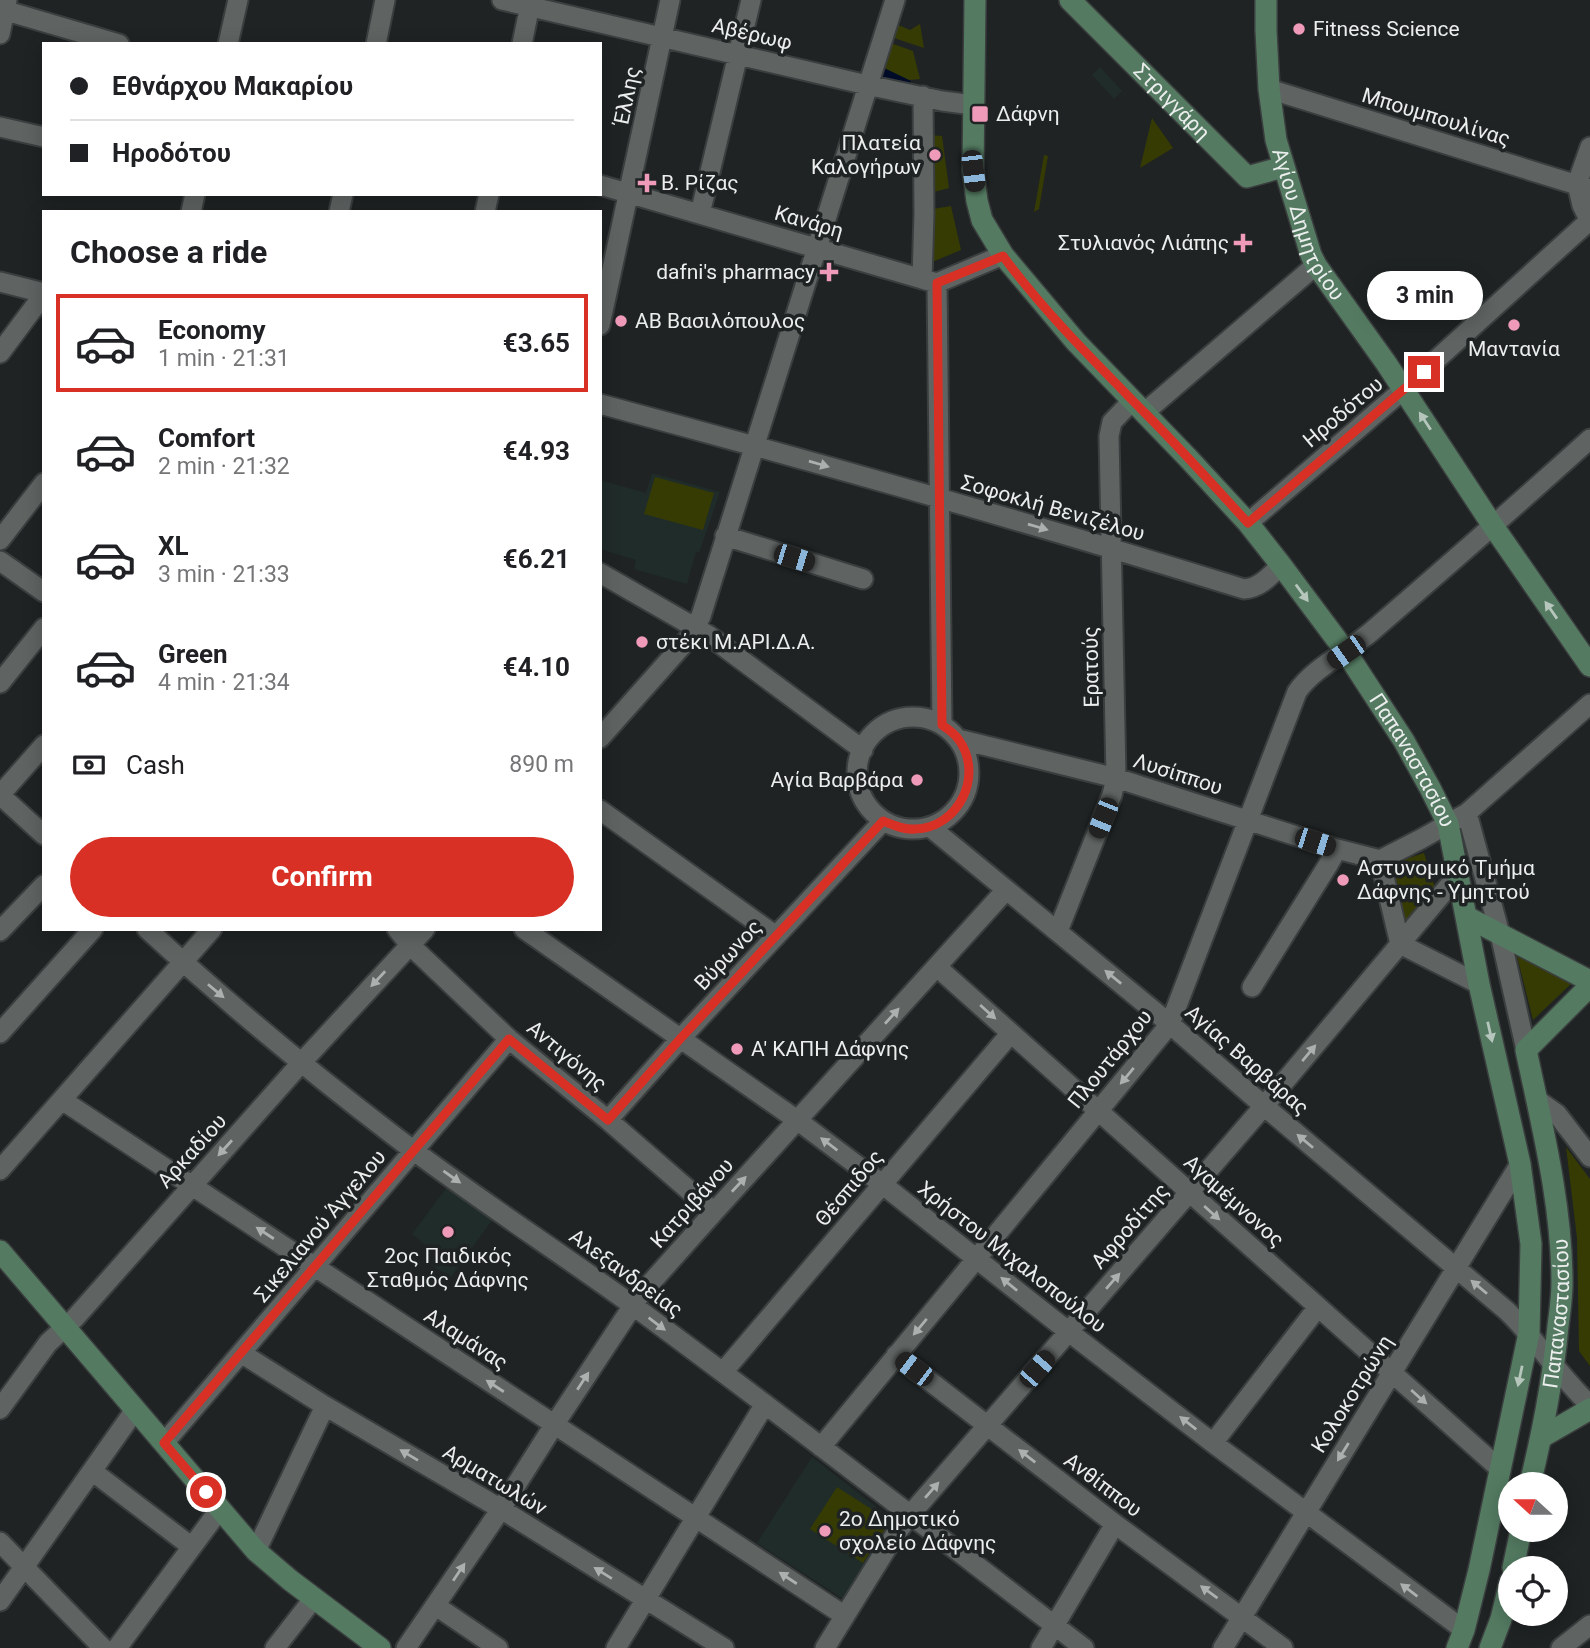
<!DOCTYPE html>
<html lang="en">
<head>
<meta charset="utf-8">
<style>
  :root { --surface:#fff; --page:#f2f2f2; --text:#202124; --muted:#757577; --line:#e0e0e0; --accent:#d93025 }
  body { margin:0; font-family:Roboto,sans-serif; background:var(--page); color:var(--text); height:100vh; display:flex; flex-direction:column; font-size:26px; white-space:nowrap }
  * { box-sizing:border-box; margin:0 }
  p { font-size:23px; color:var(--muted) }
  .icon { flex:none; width:38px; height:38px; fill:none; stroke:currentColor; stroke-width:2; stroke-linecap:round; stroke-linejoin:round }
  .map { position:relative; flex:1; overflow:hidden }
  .side { position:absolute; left:42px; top:210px; width:560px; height:721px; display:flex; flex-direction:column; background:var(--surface); border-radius:0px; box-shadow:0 4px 18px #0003 }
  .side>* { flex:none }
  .banner { position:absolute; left:42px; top:42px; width:560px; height:154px; border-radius:0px; box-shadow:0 4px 18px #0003; display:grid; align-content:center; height:154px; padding:0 28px; background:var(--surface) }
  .needle { width:46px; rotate:291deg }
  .controls { position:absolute; left:1498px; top:1472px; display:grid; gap:14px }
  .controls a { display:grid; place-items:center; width:70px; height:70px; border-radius:50%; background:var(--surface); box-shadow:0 4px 18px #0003; font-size:35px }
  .end { position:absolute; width:32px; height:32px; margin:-16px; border:9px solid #d93025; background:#fff; box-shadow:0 0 0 4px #fff }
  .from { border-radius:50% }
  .bubble { position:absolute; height:49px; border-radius:24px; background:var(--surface); box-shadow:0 4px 18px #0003; font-size:23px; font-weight:700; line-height:49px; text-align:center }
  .car { position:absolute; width:21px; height:42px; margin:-21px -10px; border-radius:9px; box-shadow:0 0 5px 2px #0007; background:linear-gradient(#222 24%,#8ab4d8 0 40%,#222 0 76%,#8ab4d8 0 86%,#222 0) }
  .banner b { display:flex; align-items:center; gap:24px; height:66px; font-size:26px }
  .banner b+b { border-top:2px solid var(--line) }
  .banner i { width:18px; height:18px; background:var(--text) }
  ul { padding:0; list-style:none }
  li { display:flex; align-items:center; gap:21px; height:98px; margin:0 14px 10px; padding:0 14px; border:4px solid transparent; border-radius:0px }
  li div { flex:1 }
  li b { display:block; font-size:26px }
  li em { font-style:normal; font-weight:700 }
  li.current { border-color:var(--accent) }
  li>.icon { width:63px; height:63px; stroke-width:1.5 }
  h2 { padding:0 28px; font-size:32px; line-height:84px }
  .pay { display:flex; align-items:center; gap:18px; height:77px; padding:0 28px; font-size:26px }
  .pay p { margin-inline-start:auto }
  .cta { display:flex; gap:14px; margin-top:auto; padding:14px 28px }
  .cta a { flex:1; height:80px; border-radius:42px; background:var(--accent); color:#fff; font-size:28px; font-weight:700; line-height:80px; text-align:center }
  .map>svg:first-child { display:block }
  .built { fill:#202c2a }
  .green { fill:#363b04 }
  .water { fill:#000b27 }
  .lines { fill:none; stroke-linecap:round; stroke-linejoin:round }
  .street-casing { stroke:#3b3e3e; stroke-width:23 }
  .secondary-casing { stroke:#3b3e3e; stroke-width:24 }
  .street { stroke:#5f6463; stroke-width:19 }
  .secondary { stroke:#547b62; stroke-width:21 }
  .oneway { fill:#b6c6bc }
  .oneway2 { fill:#acb0af }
  .route { stroke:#d93025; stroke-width:9 }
  .poi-dot { fill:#ef9ab8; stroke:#1f2323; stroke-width:2.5 }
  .labels { text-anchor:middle; stroke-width:7; stroke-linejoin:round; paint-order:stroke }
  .poi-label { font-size:21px; fill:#ebeeed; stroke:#1f2323; text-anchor:start }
  .street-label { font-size:21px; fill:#ebeeed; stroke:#1f2323 }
</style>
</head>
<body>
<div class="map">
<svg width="1590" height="1648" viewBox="0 0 1590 1648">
  <rect width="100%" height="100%" fill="#1f2323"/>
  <path class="built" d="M 1100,67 L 1122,91 L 1114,99 L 1092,75 Z
    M 652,473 L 720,492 L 699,553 L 696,552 L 687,584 L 634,569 L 636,560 L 600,549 L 600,480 L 646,493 Z
    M 447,1187 L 473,1206 L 473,1207 L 477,1210 L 478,1207 L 493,1219 L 451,1277 L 429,1264 L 435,1253 L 412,1234 Z
    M 812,1457 L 893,1520 L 843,1599 L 757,1543 Z"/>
  <path class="green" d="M 889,21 L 910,30 L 920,24 L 924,48 L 885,35 Z
    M 885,41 L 913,51 L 920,79 L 909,80 L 886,69 Z
    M 1152,118 L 1173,148 L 1140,168 Z
    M 929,135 L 942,136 L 949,188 L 930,193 Z
    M 1044,155 L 1048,156 L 1039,209 L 1034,212 Z
    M 951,206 L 961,250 L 925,265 L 926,210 Z
    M 655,477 L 714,493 L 703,530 L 644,514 Z
    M 1424,853 L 1435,888 L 1400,928 L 1385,866 Z
    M 1517,956 L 1573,982 L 1533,1020 Z
    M 1566,1147 L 1590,1179 L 1590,1366 L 1579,1351 L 1577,1238 Z
    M 837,1487 L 890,1521 L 863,1563 L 810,1529 Z"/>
  <path class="water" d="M 877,68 L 886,69 L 911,81 L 908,87 L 872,81 Z"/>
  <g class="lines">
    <defs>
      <path id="street" d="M 502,0 L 867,85 L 942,101 L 973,105
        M 0,9 L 119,44
        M 0,34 L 7,0
        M 228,44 L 238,0
        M 376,44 L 385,0
        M 522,44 L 531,0
        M 1269,89 L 1590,189
        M 0,127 L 44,137
        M 1577,184 L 1590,147
        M 1577,184 L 1582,205 L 1590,222
        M 600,185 L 922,279 L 937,283 L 1003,255
        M 191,212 L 195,194
        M 339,212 L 343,194
        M 485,212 L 489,194
        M 700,214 L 751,0
        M 922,279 L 924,214 L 923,96
        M 0,282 L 44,293
        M 937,283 L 942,725
        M 600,325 L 670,0
        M 0,353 L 44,294
        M 600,404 C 816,462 1031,523 1244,589 C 1260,588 1270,576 1281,565
        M 1145,412 L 1316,265
        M 1248,523 L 1404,389 L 1589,221
        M 725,536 L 863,579
        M 0,540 L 44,483
        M 0,561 L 44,592
        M 600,573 L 708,635 L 863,750
        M 0,683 L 44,628
        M857 773a56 56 0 1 1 112 0a56 56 0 1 1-112 0Z
        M 600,738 L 688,639 L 701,616 L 895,0
        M 958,739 L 1116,778 L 1337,849 L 1380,860
        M 0,795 L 44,745
        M 0,795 L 44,835
        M 600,810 L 776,936
        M 1467,813 L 1500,934 L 1526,1050
        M 930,827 L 1170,1024 L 1264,1106 L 1507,1311 C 1537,1340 1559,1376 1590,1405
        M 1380,860 L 1421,839 L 1467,813 L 1590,704
        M 1380,860 L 1400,944
        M 147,929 C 225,1001 308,1070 393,1135 C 471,1195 555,1249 635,1307 C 786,1418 935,1534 1084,1648
        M 397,929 L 410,945 L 509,1039 L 608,1120 L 714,1212
        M 524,929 L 797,1120 L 882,1184 L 1069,1332 L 1213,1443 L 1464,1630
        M 0,931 L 44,885
        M 1058,931 L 1112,795 L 1116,778 L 1109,436 L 1112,422 L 1132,401
        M 1400,944 L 1479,984
        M 937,967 L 1500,1469
        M 1252,987 L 1328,865 L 1337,849
        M 0,1033 L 93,929
        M 1536,1099 L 1557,1114 L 1590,1157
        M 62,1100 L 845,1616
        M 608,1120 L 681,1038 L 883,821
        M 0,1170 L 212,929
        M 241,1353 L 325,1406 L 501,1509 L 724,1648
        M 896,1355 L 1115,1524 L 1283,1648
        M 723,1372 L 1011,1033
        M 0,1409 L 48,1343 L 75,1318 L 302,1062 L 425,929
        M 164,1443 L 509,1039
        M 1213,1443 L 1318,1307
        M 821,1447 L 1170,1024 L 1297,692 C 1313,668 1349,651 1372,631 C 1445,568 1518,504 1590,439
        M 92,1471 L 192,1547
        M 0,1542 L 103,1648
        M 256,1551 L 325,1406
        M 0,1601 L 135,1410
        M 436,1606 L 498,1648
        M 117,1648 L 220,1509
        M 275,1648 L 314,1598
        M 406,1648 L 501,1509 L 554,1425 L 640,1295 L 714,1212 L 1006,890
        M 616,1648 L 765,1404
        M 825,1648 L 895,1535 L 910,1515 L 1264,1106 L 1458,875
        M 1041,1648 L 1115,1524
        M 1223,1648 L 1520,1164
        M 1561,1648 L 1590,1625"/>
      <g id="secondary">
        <path id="s1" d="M 975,0 L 973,171 L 977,201 L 982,220 L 1003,255 L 1076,342 L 1188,458 L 1248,523 L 1281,565 L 1346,652 L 1404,741 L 1430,788 L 1448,824 L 1479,984 L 1520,1164 L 1531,1244 L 1529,1333 L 1479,1570 L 1464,1630 L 1457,1648"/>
        <path id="s2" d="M 1070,0 L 1247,177 L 1283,167"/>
        <path id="s3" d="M 1266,0 L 1266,31 L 1269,89 L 1276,140 L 1311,255 L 1316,265 L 1386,363 L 1493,526 L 1590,666"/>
        <path d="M 1467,917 L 1590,981"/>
        <path d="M 0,1251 L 256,1551 L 290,1580 L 380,1648"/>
        <path d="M 1542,1437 L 1590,1409"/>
        <path id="s4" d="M 1530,1484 C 1543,1431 1553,1380 1558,1326 C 1560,1311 1562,1297 1562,1283 C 1562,1204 1542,1126 1526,1050 L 1590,986"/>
        <path d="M 1513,1568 L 1521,1530"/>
        <path d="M 1490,1648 L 1501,1619 L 1510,1582"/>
      </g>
    </defs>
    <use href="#street" class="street-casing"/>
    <use href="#secondary" class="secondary-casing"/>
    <use href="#street" class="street"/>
    <use href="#secondary" class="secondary"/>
  </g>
  <defs><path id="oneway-solid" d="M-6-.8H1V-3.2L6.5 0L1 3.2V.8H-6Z" transform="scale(1.75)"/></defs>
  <g class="oneway">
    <use href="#oneway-solid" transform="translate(1425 421) rotate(-123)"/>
    <use href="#oneway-solid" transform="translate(1302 593) rotate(54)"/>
    <use href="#oneway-solid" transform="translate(1551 610) rotate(-125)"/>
    <use href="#oneway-solid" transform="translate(1490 1032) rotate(77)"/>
    <use href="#oneway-solid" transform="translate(1520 1376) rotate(102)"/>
  </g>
  <g class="oneway2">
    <use href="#oneway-solid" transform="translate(819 464) rotate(16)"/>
    <use href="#oneway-solid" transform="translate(1038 527) rotate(16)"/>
    <use href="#oneway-solid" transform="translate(1113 977) rotate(-141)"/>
    <use href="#oneway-solid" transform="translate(378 979) rotate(133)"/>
    <use href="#oneway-solid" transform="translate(216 991) rotate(40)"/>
    <use href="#oneway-solid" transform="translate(988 1012) rotate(42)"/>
    <use href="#oneway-solid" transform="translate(892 1016) rotate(-48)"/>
    <use href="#oneway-solid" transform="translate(1309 1053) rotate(-50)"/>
    <use href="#oneway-solid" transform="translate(1127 1076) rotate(130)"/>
    <use href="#oneway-solid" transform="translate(1305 1141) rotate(-140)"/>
    <use href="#oneway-solid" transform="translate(829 1144) rotate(-143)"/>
    <use href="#oneway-solid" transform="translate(225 1148) rotate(132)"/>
    <use href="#oneway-solid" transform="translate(452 1177) rotate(35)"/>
    <use href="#oneway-solid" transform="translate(739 1184) rotate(-47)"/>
    <use href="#oneway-solid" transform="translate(1212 1213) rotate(42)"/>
    <use href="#oneway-solid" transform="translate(265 1233) rotate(-147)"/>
    <use href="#oneway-solid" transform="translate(1113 1281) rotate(-49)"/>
    <use href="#oneway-solid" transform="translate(1009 1284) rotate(-141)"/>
    <use href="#oneway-solid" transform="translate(1479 1287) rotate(-140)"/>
    <use href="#oneway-solid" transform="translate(657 1324) rotate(37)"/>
    <use href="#oneway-solid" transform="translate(920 1327) rotate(130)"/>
    <use href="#oneway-solid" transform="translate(583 1381) rotate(-57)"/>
    <use href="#oneway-solid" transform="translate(495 1386) rotate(-147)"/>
    <use href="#oneway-solid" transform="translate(1419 1397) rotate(42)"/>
    <use href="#oneway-solid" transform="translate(1188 1423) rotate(-142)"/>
    <use href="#oneway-solid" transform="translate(1343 1452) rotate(122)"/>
    <use href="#oneway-solid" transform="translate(409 1455) rotate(-149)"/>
    <use href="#oneway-solid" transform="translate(1027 1456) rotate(-142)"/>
    <use href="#oneway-solid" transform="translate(932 1490) rotate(-49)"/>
    <use href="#oneway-solid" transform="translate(459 1572) rotate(-56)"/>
    <use href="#oneway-solid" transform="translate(603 1573) rotate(-148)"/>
    <use href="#oneway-solid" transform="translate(788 1578) rotate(-147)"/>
    <use href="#oneway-solid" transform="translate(1409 1590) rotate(-143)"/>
    <use href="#oneway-solid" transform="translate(1209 1592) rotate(-144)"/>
  </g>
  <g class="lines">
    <path class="route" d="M 206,1492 L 164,1443 L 509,1039 L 608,1120 L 681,1038 L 883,821 C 893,825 904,830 915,829 C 959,828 984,775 959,740 C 955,734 948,729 942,725 L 937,283 L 1003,256 C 1045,313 1096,363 1146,414 C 1181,449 1214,486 1248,523 L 1424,372"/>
  </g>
  <g class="poi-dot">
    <circle cx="1299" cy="29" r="7"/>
    <rect x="971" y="105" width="18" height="18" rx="3.5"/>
    <circle cx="935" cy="155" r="7"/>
    <path d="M643.5 172.5h7v7h7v7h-7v7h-7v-7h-7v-7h7z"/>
    <path d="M1239.5 232.5h7v7h7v7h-7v7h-7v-7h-7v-7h7z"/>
    <path d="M825.5 261.5h7v7h7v7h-7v7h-7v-7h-7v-7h7z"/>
    <circle cx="621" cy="321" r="7"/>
    <circle cx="1514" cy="325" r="7"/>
    <circle cx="642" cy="642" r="7"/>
    <circle cx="917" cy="780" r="7"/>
    <circle cx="1343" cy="880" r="7"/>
    <circle cx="737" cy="1049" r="7"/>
    <circle cx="448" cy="1232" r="7"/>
    <circle cx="825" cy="1531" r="7"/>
  </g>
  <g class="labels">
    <g class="poi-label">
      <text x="1313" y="36">Fitness Science</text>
      <text x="996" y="121">Δάφνη</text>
      <text x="921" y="150" text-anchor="end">Πλατεία<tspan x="921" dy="24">Καλογήρων</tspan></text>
      <text x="661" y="190">Β. Ρίζας</text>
      <text x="1229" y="250" text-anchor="end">Στυλιανός Λιάπης</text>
      <text x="815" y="279" text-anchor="end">dafni's pharmacy</text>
      <text x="635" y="328">ΑΒ Βασιλόπουλος</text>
      <text x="1514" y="356" text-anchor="middle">Μαντανία</text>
      <text x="656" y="649">στέκι Μ.ΑΡΙ.Δ.Α.</text>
      <text x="903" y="787" text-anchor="end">Αγία Βαρβάρα</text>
      <text x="1357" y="875">Αστυνομικό Τμήμα<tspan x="1357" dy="24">Δάφνης - Υμηττού</tspan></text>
      <text x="751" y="1056">Α' ΚΑΠΗ Δάφνης</text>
      <text x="448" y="1263" text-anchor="middle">2ος Παιδικός<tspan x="448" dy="24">Σταθμός Δάφνης</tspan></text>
      <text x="839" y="1526">2ο Δημοτικό<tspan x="839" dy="24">σχολείο Δάφνης</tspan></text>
    </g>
    <g class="street-label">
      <text transform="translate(752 34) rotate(13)" y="7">Αβέρωφ</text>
      <text transform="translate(627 96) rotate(-78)" y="7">Έλλης</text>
      <text dy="7" stroke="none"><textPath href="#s2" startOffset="144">Στριγγάρη</textPath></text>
      <text transform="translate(1436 117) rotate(17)" y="7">Μπουμπουλίνας</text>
      <text transform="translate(809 222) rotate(16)" y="7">Κανάρη</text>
      <text dy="7" stroke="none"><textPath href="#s3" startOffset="231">Αγίου Δημητρίου</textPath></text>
      <text transform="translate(1343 412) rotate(-40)" y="7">Ηροδότου</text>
      <text transform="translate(1053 508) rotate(16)" y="7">Σοφοκλή Βενιζέλου</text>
      <text transform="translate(1091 667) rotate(-91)" y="7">Ερατούς</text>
      <text dy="7" stroke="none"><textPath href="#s1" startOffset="914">Παπαναστασίου</textPath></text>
      <text transform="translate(1178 774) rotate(18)" y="7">Λυσίππου</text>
      <text transform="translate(728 955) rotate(-47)" y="7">Βύρωνος</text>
      <text transform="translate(567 1056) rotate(40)" y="7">Αντιγόνης</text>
      <text transform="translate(1110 1059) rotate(-51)" y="7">Πλουτάρχου</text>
      <text transform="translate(1247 1060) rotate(41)" y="7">Αγίας Βαρβάρας</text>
      <text transform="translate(192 1151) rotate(-48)" y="7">Αρκαδίου</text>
      <text transform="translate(849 1188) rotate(-50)" y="7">Θέσπιδος</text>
      <text transform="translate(1234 1201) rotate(42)" y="7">Αγαμέμνονος</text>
      <text transform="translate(692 1203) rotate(-48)" y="7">Κατριβάνου</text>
      <text transform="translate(320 1226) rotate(-50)" y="7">Σικελιανού Άγγελου</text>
      <text transform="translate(1130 1226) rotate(-49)" y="7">Αφροδίτης</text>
      <text transform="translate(1012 1257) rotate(38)" y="7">Χρήστου Μιχαλοπούλου</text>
      <text transform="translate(626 1273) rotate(36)" y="7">Αλεξανδρείας</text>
      <text dy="7" stroke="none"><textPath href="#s4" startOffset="173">Παπαναστασίου</textPath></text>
      <text transform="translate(466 1339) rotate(33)" y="7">Αλαμάνας</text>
      <text transform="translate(1352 1394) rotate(-58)" y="7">Κολοκοτρώνη</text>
      <text transform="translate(495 1480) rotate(31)" y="7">Αρματωλών</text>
      <text transform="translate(1103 1485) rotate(37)" y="7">Ανθίππου</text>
    </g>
  </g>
</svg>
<div class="controls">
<a><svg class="needle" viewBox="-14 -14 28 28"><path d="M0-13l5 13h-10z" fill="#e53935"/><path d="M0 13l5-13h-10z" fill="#757577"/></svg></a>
<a><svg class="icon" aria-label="locate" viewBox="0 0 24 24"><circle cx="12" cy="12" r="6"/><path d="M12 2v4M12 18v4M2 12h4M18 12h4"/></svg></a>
</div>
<i class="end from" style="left:206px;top:1492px"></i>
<i class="end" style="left:1424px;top:372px"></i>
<div class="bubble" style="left:1367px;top:271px;width:116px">3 min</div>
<i class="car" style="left:973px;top:171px;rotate:173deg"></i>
<i class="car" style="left:794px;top:558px;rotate:107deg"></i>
<i class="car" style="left:1346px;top:652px;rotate:235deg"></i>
<i class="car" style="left:1103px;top:818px;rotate:202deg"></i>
<i class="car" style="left:1315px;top:842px;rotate:108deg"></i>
<i class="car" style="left:914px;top:1369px;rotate:307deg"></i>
<i class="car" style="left:1037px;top:1369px;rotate:41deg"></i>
<div class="banner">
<b><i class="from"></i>Εθνάρχου Μακαρίου</b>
<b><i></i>Ηροδότου</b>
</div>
<section class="side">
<h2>Choose a ride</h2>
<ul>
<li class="current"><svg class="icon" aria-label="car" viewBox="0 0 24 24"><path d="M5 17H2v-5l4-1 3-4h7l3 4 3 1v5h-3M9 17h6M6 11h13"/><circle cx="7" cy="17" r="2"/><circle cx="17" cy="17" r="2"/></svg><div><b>Economy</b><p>1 min · 21:31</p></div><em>€3.65</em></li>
<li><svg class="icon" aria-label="car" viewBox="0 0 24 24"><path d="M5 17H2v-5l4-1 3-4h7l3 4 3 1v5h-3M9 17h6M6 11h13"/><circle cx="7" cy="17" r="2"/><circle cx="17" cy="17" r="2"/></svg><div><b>Comfort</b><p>2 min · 21:32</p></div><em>€4.93</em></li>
<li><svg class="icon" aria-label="car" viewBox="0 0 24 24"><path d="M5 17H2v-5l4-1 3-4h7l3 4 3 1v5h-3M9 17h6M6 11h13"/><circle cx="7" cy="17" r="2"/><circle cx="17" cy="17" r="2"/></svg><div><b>XL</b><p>3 min · 21:33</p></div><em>€6.21</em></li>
<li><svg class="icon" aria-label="car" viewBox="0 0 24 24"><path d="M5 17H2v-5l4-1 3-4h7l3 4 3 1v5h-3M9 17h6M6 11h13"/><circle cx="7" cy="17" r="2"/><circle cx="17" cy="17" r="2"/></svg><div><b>Green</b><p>4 min · 21:34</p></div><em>€4.10</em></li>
</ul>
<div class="pay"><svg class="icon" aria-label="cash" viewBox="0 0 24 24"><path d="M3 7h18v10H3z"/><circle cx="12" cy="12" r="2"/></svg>Cash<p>890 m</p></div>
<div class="cta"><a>Confirm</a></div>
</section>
</div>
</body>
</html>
